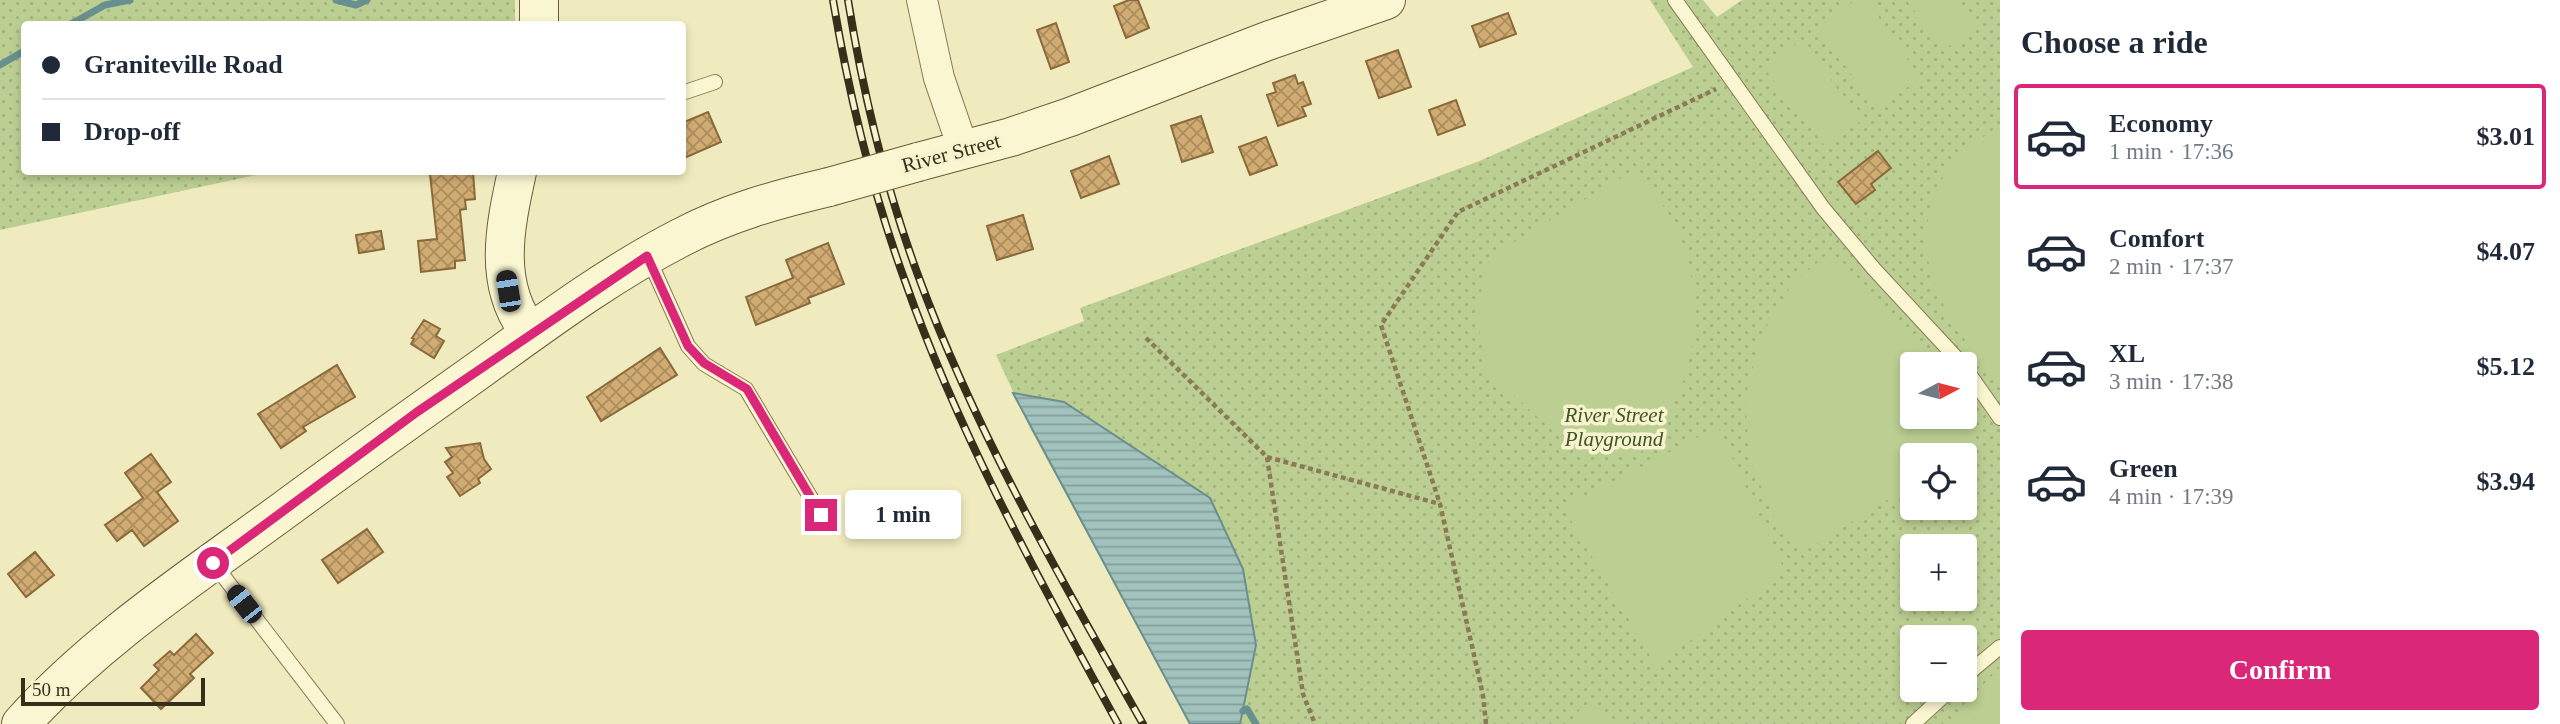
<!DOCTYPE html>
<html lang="en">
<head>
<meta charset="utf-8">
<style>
  :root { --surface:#fff; --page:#f2f2f3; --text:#1f2937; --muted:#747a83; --line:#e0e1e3; --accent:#db2777 }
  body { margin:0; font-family:"Times New Roman",serif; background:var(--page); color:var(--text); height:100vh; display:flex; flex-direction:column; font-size:26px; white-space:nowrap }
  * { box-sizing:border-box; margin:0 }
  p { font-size:23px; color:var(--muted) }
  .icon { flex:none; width:38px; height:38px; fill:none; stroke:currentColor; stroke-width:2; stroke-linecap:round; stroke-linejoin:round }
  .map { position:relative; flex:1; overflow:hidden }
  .panel { display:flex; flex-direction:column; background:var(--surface); width:560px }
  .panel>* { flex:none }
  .hud { position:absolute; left:21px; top:21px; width:665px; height:154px; border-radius:7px; box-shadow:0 4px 10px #0003; display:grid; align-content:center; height:154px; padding:0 21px; background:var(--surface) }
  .needle { width:46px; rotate:83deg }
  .fabs { position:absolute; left:1900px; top:352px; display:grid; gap:14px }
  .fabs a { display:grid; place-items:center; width:77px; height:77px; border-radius:7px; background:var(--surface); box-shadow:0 4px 10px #0003; font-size:35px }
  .scale { position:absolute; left:21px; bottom:18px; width:184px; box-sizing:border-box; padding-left:7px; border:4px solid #382f1b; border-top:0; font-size:19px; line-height:24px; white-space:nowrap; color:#382f1b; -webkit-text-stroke:5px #f7f3ce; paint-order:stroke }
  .end { position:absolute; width:32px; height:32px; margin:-16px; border:9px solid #db2777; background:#fff; box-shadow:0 0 0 4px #fff }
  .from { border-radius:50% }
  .bubble { position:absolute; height:49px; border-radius:7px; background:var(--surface); box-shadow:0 4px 10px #0003; font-size:23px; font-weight:800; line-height:49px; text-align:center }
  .car { position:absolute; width:21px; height:42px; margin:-21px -10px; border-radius:9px; box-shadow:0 0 5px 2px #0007; background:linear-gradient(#222 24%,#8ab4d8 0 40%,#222 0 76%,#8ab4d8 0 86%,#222 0) }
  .hud b { display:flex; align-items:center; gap:24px; height:66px; font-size:26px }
  .hud b+b { border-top:2px solid var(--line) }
  .hud i { width:18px; height:18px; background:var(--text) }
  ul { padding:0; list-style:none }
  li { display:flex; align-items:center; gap:21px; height:105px; margin:0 14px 10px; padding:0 7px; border:4px solid transparent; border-radius:7px }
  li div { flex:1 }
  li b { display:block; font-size:26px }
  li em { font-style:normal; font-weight:800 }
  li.current { border-color:var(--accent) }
  li>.icon { width:63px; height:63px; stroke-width:1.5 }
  h2 { padding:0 21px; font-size:32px; line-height:84px }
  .primary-button { display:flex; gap:14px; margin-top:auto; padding:14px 21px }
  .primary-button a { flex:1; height:80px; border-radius:7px; background:var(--accent); color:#fff; font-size:28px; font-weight:800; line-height:80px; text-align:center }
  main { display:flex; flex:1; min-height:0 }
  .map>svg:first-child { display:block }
  .grass { fill:url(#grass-dots); fill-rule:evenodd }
  .garden { fill:#bccf92 }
  .water { fill:url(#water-rules); stroke:#69908e; stroke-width:2 }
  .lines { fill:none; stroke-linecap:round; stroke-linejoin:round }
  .stream { stroke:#69908e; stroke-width:7 }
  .building { fill:url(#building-cross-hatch); stroke:#8a693a; stroke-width:2 }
  .lane-casing { stroke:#8a7b56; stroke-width:16 }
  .street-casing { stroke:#8a7b56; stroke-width:32 }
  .secondary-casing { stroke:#6b5c39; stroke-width:40 }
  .path { stroke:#8a7b56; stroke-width:4.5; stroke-dasharray:5 3.5; stroke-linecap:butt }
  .lane { stroke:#fbf6d2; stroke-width:14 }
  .street { stroke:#fbf6d2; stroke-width:30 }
  .secondary { stroke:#fbf6d2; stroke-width:38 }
  .rail-casing { stroke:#382f1b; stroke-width:8 }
  .rail { stroke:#f7f3ce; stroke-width:5; stroke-dasharray:16; stroke-linecap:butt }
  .secondary-bridge-casing { stroke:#6b5c39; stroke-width:40; stroke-linecap:butt }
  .secondary-bridge { stroke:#fbf6d2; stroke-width:38 }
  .route { stroke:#db2777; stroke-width:9 }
  .labels { text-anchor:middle; stroke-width:7; stroke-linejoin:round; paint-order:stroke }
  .street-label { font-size:21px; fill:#382f1b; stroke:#f7f3ce }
  .park-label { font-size:21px; font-style:italic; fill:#3e5621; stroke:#f7f3ce }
</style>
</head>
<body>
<main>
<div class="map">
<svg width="2000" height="724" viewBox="0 0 2000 724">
  <defs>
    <pattern id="grass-dots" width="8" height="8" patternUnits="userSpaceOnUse" patternTransform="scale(1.75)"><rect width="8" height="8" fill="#bccf92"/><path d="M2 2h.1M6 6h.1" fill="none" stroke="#a2b27d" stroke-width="1.8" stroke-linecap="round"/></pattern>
    <pattern id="water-rules" width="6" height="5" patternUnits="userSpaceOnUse" patternTransform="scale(1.75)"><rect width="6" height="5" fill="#a2c2be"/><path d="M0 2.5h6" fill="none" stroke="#859e9a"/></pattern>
    <pattern id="building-cross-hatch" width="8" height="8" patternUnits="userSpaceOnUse" patternTransform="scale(1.75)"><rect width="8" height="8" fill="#d1ac72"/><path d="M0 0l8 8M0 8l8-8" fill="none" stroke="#ab8c5d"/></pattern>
  </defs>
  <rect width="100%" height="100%" fill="#f0ebbe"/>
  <path class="grass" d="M 0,0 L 515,0 L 515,24 L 24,24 L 24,172 L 270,172 L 0,230 Z
    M 1650,0 L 1703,0 L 1717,17 L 1742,0 L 2000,0 L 2000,724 L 1190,724 L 1030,428 L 996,355 L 1084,321 L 1080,308 L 1477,162 L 1693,67 ZM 1913,364 L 1965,364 L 1965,416 L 1913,416 ZM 1913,455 L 1965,455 L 1965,508 L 1913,508 ZM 1913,546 L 1965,546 L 1965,598 L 1913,598 ZM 1913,637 L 1965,637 L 1965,690 L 1913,690 Z"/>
  <path class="garden" d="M 1855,0 L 1867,0 L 1920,78 L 1877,110 L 1817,27 Z
    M 1906,0 L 1957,0 L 1977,29 L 1943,50 Z
    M 1802,40 L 1861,121 L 1825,146 L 1763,67 Z
    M 2000,124 L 2000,386 C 1947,320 1897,255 1947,170 C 1956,155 1986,136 2000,124 Z
    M 1631,172 C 1643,186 1661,200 1670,216 C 1703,272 1702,357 1669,413 C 1661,428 1648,442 1638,456 L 1579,455 L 1486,370 L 1476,311 L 1489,257 Z
    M 1831,251 L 1941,364 L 1913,364 L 1913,416 L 1965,416 L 1965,394 L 1973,404 L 1976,427 L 1951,455 L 1913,455 L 1913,484 L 1805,551 L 1777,523 L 1749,458 L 1745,398 L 1761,336 L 1792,284 Z
    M 1718,427 L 1785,571 L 1656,666 L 1563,507 Z
    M 2000,667 L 2000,724 L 1946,724 Z
    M 1582,704 L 1625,724 L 1573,724 Z"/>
  <path class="water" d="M 1013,393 L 1064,402 L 1210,498 L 1243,569 L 1256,645 L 1240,724 L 1190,724 Z"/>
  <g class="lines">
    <path class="stream" d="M 336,0 L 356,5 L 367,0
      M 71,24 L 105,5 L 130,0
      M 0,65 L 24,51
      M 1243,711 L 1247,709 L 1256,724"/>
  </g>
  <path class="building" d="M 1129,0 L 1138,0 L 1149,28 L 1126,38 L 1114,6 Z
    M 1508,13 L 1516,34 L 1480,47 L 1472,26 Z
    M 1056,23 L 1069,62 L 1051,69 L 1037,30 Z
    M 1398,50 L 1411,87 L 1379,98 L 1366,61 Z
    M 1295,75 L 1298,84 L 1303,82 L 1311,104 L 1302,107 L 1306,116 L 1278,126 L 1267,95 L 1276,92 L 1273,83 Z
    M 1456,100 L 1465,125 L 1438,135 L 1429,110 Z
    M 708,112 L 721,142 L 682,159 L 682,123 Z
    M 1201,116 L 1213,152 L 1182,162 L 1171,126 Z
    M 1266,137 L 1277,165 L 1250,175 L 1239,147 Z
    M 1878,151 L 1891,168 L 1871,184 L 1875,190 L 1856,204 L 1838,182 Z
    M 1109,156 L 1119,184 L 1081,198 L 1071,171 Z
    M 440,172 L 473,172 L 475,199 L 465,200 L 466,209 L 460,210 L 465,260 L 455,261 L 455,268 L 421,272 L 418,241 L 437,239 L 430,174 Z
    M 1023,215 L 1033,249 L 997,260 L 987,226 Z
    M 381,231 L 384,249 L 359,253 L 356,235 Z
    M 828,243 L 844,284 L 808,298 L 810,303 L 756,325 L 746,297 L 793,278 L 786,260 Z
    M 424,320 L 440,329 L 436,336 L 444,341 L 434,358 L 411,344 L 414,339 L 412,338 Z
    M 660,348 L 677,375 L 601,421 L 587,397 Z
    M 337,365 L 355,397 L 303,427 L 306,431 L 281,448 L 258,414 Z
    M 480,443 L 484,459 L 491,469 L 478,479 L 480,483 L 460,496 L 447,477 L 453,473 L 445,462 L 452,457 L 446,448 Z
    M 151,454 L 171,482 L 157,492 L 178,521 L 144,546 L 132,530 L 117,541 L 105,525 L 143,498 L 125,473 Z
    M 367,529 L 383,552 L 338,583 L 322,560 Z
    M 35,552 L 54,575 L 26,597 L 8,574 Z
    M 196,634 L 213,653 L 190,674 L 194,678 L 161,709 L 141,688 L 159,670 L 154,665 L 170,651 L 174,655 Z"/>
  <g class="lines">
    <defs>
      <path id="lane" d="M 1675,0 L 1823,208 L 1874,269 L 1962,364
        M 682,93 L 715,82
        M 648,257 L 688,346 L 704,364 L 746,389 L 821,515
        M 1965,368 L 2000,418
        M 214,564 L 337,724
        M 1965,676 L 2000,647
        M 1913,724 L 1950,690"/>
      <path id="street" d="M 922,0 L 939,78 L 963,148"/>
      <path id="secondary" d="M 539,0 L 539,24
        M 918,162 L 1011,137 L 1070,117 L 1270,40 L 1386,0
        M 517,172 C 505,227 492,285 530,333
        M 21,724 C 97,639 196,575 287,508 C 348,463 410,419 472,375 C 539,327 606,276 680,238 C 727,213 778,199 829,187"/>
    </defs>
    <use href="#lane" class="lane-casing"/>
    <use href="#street" class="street-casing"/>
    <use href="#secondary" class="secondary-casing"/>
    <path class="path" d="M 1146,338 L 1267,457 L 1303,694 L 1315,724
      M 1267,457 L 1440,504
      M 1486,724 L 1483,695 L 1440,504 L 1381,325 L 1458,212 L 1716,89"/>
    <use href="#lane" class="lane"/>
    <use href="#street" class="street"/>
    <use href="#secondary" class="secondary"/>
    <defs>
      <path id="rail" d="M 833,0 C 849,95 872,191 905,281 C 959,435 1040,581 1118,724
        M 848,0 C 863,93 886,189 919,278 C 977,435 1061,579 1143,724"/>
    </defs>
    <use href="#rail" class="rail-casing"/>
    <use href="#rail" class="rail"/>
    <defs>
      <path id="secondary-bridge" d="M 829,187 L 918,162"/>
    </defs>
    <use href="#secondary-bridge" class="secondary-bridge-casing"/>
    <use href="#secondary-bridge" class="secondary-bridge"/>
  </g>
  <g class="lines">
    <path class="route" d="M 213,563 L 417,412 L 647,256 L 688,346 L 704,363 L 747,389 L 821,515"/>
  </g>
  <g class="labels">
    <g class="street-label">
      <text transform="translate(951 153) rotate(-15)" y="7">River Street</text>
    </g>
    <g class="park-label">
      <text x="1614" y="422">River Street<tspan x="1614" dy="24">Playground</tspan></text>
    </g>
  </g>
</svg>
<div class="fabs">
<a><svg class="needle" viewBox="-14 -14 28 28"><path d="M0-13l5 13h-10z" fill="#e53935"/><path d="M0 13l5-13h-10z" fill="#747a83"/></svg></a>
<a><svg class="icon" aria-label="locate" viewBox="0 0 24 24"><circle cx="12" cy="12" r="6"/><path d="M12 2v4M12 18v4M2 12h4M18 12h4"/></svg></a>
<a>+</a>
<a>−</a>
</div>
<div class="scale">50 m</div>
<i class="end from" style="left:213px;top:563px"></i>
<i class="end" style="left:821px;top:515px"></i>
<div class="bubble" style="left:845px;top:490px;width:116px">1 min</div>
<i class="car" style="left:508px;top:291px;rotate:351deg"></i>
<i class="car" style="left:244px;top:604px;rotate:322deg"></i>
<div class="hud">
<b><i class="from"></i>Graniteville Road</b>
<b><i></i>Drop-off</b>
</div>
</div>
<section class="panel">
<h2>Choose a ride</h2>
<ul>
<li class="current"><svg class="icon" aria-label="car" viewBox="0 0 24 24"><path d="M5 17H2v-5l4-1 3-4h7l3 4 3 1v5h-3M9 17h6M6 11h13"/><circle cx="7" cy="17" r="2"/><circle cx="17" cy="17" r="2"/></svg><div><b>Economy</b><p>1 min · 17:36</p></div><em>$3.01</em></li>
<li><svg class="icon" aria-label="car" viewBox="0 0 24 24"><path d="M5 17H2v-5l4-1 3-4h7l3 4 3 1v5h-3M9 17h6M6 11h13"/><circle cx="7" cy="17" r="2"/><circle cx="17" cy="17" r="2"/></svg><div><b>Comfort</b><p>2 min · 17:37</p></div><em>$4.07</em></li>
<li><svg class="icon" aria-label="car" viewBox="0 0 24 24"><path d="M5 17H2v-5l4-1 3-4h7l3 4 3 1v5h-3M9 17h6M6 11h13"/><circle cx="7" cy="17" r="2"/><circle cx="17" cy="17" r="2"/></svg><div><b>XL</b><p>3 min · 17:38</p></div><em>$5.12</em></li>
<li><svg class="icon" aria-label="car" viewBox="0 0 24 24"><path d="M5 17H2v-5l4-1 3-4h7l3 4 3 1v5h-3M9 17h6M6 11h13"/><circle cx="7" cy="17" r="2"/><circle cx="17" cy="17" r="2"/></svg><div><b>Green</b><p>4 min · 17:39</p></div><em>$3.94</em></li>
</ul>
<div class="primary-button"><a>Confirm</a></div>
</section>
</main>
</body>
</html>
